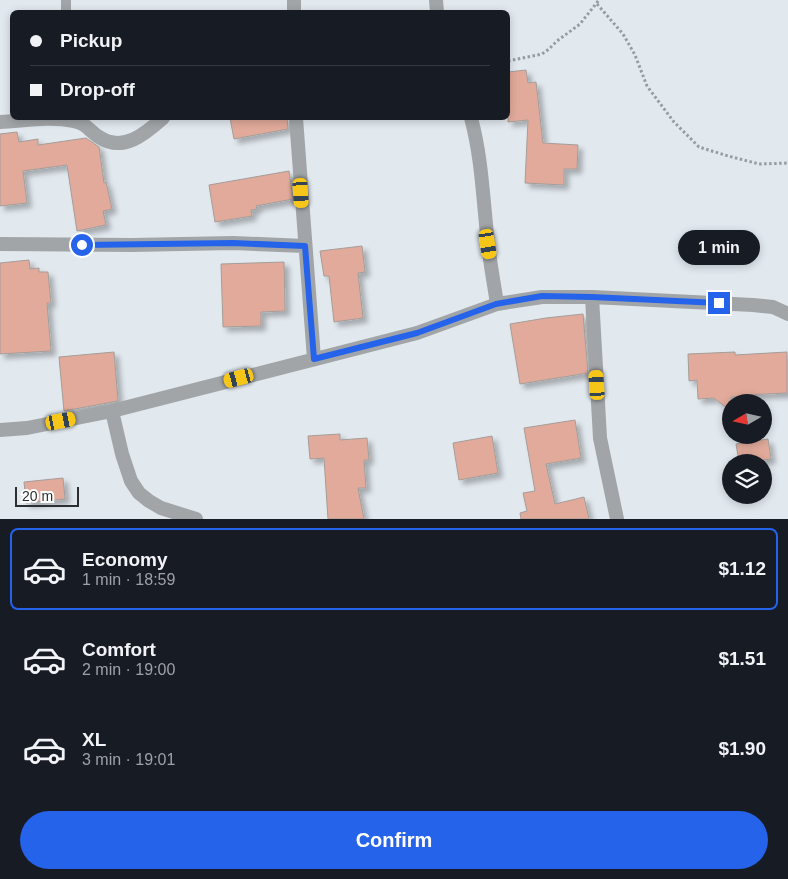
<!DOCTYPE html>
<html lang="en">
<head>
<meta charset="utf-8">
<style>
  :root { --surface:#171b24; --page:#20242c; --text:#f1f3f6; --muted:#9ea1a6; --line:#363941; --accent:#2563eb }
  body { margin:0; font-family:Helvetica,sans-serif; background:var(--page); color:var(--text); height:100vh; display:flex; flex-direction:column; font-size:19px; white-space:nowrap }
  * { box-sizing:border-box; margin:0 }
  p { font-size:16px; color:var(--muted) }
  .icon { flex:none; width:28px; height:28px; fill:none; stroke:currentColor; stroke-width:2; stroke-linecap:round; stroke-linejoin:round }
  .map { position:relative; height:519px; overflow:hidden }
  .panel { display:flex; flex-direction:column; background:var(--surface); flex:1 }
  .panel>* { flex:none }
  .top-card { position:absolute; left:10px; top:10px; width:500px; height:110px; border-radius:8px; box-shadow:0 2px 8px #0003; display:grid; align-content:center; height:110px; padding:0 20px; background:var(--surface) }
  .needle { width:32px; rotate:261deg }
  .tools { position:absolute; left:722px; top:394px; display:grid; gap:10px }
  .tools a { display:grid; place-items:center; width:50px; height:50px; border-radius:50%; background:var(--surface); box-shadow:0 2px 8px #0003; font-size:25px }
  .scale { position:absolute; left:15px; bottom:12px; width:64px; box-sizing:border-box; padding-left:5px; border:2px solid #2c2f31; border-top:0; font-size:14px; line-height:18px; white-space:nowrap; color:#2c2f31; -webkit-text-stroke:4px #fff; paint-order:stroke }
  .end { position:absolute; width:22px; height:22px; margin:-11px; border:6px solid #2563eb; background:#fff; box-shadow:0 0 0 2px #fff }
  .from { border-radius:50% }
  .bubble { position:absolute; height:35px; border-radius:18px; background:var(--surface); box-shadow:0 2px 8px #0003; font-size:16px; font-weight:800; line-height:35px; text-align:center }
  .car { position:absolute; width:15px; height:30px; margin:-15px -8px; border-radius:6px; box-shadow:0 0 4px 1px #0007; background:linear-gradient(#f5c518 24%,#345 0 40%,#f5c518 0 76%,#345 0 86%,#f5c518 0) }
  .top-card b { display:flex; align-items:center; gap:18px; height:48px; font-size:19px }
  .top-card b+b { border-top:1px solid var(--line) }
  .top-card i { width:12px; height:12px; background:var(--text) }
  ul { padding:9px 0 0; list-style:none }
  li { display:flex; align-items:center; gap:15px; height:82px; margin:0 10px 8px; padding:0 10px; border:2px solid transparent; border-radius:8px }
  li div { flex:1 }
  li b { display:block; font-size:19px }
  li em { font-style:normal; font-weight:800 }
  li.current { border-color:var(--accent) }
  li>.icon { width:45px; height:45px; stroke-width:1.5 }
  .cta { display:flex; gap:10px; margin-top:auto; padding:10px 20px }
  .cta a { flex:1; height:58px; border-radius:30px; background:var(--accent); color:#fff; font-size:20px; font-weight:800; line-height:58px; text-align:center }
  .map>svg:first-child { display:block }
  .building { fill:#e1aa9a; stroke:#a59d9a; filter:url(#shadow) }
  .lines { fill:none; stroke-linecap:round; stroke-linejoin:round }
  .path { stroke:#979ca1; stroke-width:3; stroke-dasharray:2.5 2.5; stroke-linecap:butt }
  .service { stroke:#a2a5a7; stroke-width:10 }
  .minor { stroke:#a2a5a7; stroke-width:14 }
  .route { stroke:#2563eb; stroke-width:6 }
</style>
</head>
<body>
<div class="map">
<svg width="788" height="519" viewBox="0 0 788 519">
  <defs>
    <filter id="shadow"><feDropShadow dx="4.5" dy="4.5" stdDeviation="2.5" flood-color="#0004"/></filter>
  </defs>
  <rect width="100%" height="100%" fill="#e1e8ee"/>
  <path class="building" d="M 526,70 L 528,83 L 536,82 L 543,143 L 578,145 L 577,169 L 564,169 L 564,185 L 525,183 L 528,120 L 508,122 L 508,72 Z
    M 230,118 L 287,118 L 288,129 L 234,139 Z
    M 17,132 L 19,142 L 38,139 L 38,145 L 86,138 L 99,147 L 104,183 L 106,182 L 112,209 L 103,211 L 106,225 L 77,231 L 67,165 L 23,171 L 27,203 L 0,206 L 0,134 Z
    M 289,171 L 293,199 L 256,206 L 257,209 L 251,210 L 252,216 L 215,222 L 209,185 Z
    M 362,246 L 365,272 L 358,273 L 363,318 L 334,322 L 329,276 L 324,276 L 320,251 Z
    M 29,260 L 30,269 L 39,268 L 39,272 L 48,272 L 51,303 L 47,303 L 51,351 L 0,354 L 0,263 Z
    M 284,262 L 285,311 L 261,312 L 261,326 L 223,327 L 221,264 Z
    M 583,314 L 588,373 L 520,384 L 510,324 L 546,318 Z
    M 114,352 L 118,401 L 64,411 L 59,357 Z
    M 735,352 L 735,355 L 787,352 L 787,393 L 744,395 L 744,396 L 731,397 L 731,411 L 714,398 L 698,399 L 697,380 L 689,381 L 688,354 Z
    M 575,420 L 581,458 L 546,464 L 555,504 L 584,497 L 589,519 L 521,519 L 520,513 L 527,511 L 523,493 L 535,491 L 524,428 Z
    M 340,434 L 340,440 L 367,438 L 369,460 L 364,460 L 366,488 L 358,488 L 364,519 L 328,519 L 324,458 L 310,459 L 308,436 Z
    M 492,436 L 498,473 L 459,480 L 453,443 Z
    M 768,439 L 771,459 L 749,462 L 739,462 L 736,444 Z
    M 63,478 L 65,499 L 26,503 L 24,482 Z"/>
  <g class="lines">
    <path class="path" d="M 597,4 L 623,34 L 635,55 L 647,86 L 674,122 L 699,147 L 728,156 L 759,164 L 788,163
      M 508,61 L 542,54 L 549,49 L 557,41 L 580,24 L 599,0"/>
    <path class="service" d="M 66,0 L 66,12"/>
    <path class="minor" d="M 294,0 L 294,12
      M 436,0 L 437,12
      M 296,118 L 314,359
      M 471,118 C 482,158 483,201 488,243 C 490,263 494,284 497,304
      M 0,122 C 24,121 50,116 73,121 C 88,124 88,130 99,137 C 123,153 145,134 163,118
      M 0,244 L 132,245 L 233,243 L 305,246
      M 592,297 L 600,438 L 617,519
      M 112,411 L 122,454 L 131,481 L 139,493 L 149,501 L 161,508 L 196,519
      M 0,430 L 27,428 L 112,411 L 417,333 L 497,304 L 542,297 L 592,297 L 753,305 L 773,307 L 788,314"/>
  </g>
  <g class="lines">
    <path class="route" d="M 82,245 L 233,243 L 305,246 L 314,359 L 417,333 L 496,304 L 542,296 L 592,297 L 719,303"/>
  </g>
</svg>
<div class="tools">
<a><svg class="needle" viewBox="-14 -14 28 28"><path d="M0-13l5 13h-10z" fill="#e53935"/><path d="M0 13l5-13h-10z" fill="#9ea1a6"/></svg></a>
<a><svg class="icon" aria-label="layers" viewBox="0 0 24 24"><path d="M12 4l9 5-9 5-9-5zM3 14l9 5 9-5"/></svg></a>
</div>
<div class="scale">20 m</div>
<i class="end from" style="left:82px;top:245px"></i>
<i class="end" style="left:719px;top:303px"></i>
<div class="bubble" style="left:678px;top:230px;width:82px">1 min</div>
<i class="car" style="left:301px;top:193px;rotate:176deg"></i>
<i class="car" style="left:488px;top:244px;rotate:171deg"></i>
<i class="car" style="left:239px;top:378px;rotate:255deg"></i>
<i class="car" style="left:597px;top:385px;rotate:356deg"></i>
<i class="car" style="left:61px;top:421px;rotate:79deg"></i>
<div class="top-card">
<b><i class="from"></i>Pickup</b>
<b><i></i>Drop-off</b>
</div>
</div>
<section class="panel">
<ul>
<li class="current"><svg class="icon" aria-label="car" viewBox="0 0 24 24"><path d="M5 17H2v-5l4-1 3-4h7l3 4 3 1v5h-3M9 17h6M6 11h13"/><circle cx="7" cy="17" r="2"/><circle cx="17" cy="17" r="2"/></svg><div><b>Economy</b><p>1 min · 18:59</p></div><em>$1.12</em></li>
<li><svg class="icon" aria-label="car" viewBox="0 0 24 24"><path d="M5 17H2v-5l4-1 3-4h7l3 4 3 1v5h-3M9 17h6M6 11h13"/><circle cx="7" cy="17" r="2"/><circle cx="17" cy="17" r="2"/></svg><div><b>Comfort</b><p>2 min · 19:00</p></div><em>$1.51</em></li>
<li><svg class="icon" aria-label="car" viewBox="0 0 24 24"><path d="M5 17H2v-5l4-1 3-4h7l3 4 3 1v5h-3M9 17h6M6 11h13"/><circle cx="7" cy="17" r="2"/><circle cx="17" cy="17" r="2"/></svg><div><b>XL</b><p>3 min · 19:01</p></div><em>$1.90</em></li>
</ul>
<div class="cta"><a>Confirm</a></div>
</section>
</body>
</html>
